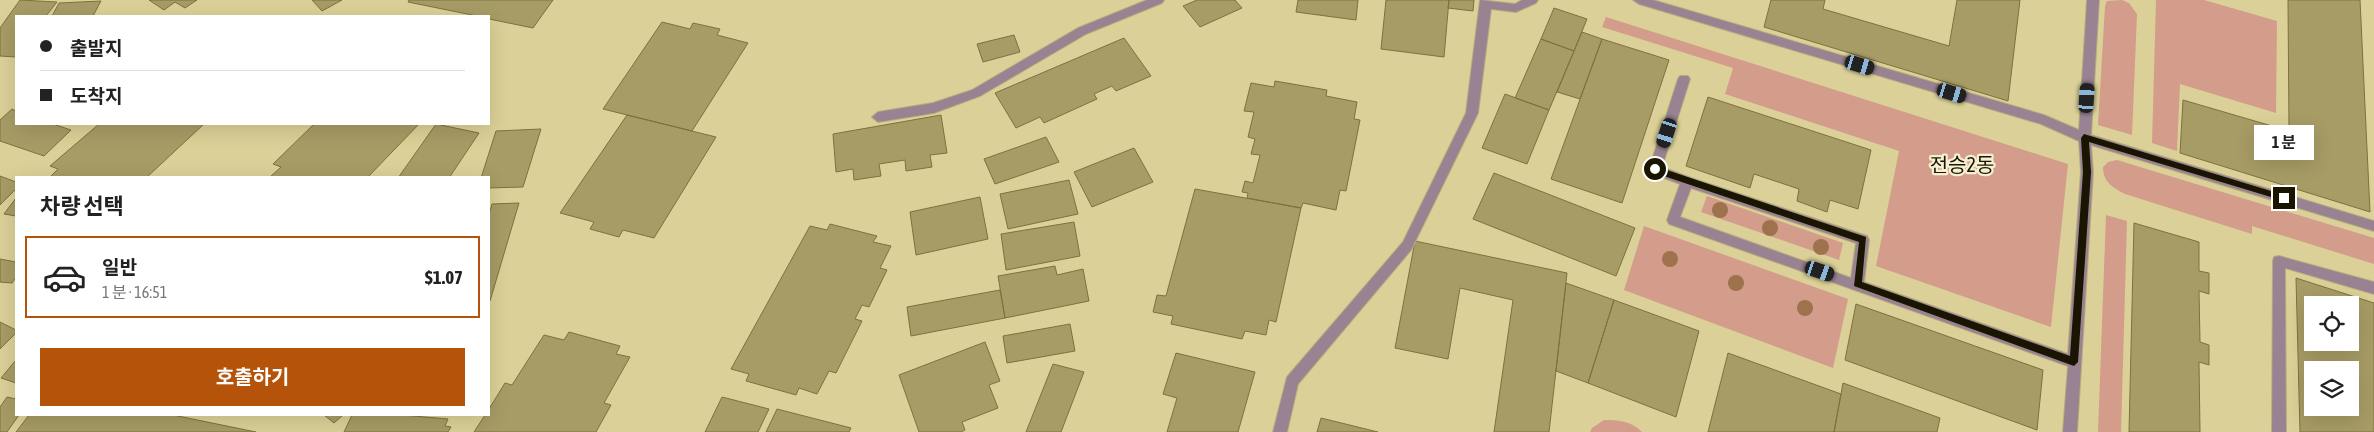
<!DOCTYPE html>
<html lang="ko">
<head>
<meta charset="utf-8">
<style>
  :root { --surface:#fff; --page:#f2f2f2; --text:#222; --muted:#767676; --line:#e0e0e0; --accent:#b45309 }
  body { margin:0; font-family:"Asap Condensed","Noto Sans KR",sans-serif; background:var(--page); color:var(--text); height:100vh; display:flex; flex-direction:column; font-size:19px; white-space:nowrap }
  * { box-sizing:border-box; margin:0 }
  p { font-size:16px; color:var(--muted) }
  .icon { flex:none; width:28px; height:28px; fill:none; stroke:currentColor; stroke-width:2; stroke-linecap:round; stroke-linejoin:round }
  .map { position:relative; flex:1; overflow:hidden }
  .side { position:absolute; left:15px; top:176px; width:475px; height:240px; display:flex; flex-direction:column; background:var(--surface); border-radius:0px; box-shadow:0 5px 20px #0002 }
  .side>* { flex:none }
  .hud { position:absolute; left:15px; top:15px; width:475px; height:110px; border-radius:0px; box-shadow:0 5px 20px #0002; display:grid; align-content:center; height:110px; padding:0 25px; background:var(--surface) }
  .controls { position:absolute; left:2304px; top:296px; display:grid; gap:10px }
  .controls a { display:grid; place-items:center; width:55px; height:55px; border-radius:0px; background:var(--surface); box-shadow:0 5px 20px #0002; font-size:25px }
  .end { position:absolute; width:22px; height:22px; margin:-11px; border:6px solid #191501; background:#fff; box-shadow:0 0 0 2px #fff }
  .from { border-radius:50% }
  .bubble { position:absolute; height:35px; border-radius:0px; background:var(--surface); box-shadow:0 5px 20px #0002; font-size:16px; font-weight:700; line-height:35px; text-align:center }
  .car { position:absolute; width:15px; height:30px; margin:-15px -8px; border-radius:6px; box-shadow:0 0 4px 1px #0007; background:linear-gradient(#222 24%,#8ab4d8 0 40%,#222 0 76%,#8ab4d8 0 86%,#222 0) }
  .hud b { display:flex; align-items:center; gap:18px; height:48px; font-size:19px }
  .hud b+b { border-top:1px solid var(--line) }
  .hud i { width:12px; height:12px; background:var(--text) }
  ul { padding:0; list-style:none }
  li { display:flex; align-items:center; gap:15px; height:82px; margin:0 10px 8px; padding:0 15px; border:2px solid transparent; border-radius:0px }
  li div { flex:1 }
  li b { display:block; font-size:19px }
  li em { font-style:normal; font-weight:700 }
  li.current { border-color:var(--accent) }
  li>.icon { width:45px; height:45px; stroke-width:1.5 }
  h2 { padding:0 25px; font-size:22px; line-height:60px }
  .action { display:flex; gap:10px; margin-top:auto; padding:10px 25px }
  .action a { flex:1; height:58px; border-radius:0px; background:var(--accent); color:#fff; font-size:20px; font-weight:700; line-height:58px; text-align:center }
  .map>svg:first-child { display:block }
  .green { fill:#d39c8b }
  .building { fill:#a79c65; stroke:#7d723c; fill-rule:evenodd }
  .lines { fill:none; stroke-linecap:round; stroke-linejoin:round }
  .lane-casing { stroke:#b8ae7c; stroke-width:2 }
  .lane { fill:#998392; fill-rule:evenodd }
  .tree { fill:#9d724c }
  .route { fill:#191501 }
  .labels { text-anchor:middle; stroke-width:4.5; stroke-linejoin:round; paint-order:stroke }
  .quarter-label { font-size:20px; fill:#191501; stroke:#f5f0d4 }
</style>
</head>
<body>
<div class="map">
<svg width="2374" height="432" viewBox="0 0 2374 432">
  <rect width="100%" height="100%" fill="#dbd097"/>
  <path class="green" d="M 2122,0 L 2129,3 L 2137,14 L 2132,135 L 2098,125 L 2105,6 L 2107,1 Z
    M 2156,0 L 2204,0 L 2277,21 L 2276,113 L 2180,84 L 2177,151 L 2152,143 Z
    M 1606,17 L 2068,164 L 2051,327 L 1876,266 L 1899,151 L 1725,94 L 1733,68 L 1602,27 Z
    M 2117,160 L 2374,238 L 2374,264 L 2252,226 L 2252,234 L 2125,194 C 2113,188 2103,182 2103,167 L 2108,162 Z
    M 1707,196 L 1843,243 L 1839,260 L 1701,212 Z
    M 2106,215 L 2127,221 L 2121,432 L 2098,432 Z
    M 1644,226 L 1848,299 L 1833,368 L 1624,290 Z
    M 1604,420 C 1619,420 1631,421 1642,432 L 1590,432 L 1592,428 Z"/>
  <path class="building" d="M 20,0 L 57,2 L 46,16 L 16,16 L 16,57 L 0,56 L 0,28 Z
    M 149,0 L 197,0 L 185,8 L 175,2 L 164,10 Z
    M 312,0 L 342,0 L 322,11 Z
    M 409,0 L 553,0 L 533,28 L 489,19 L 489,16 L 477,16 L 408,2 Z
    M 1197,0 L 1235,0 L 1242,8 L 1200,27 L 1183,6 Z
    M 1298,0 L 1358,0 L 1356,20 L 1296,12 Z
    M 1386,0 L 1449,0 L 1444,57 L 1381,49 Z
    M 1449,0 L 1474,0 L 1473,11 L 1448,8 Z
    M 1771,0 L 1825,0 L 1823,9 L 1949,46 L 1957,0 L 2020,0 L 2008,101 L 1764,27 Z
    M 2288,0 L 2360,0 L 2370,212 L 2180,153 L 2183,100 L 2289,131 Z
    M 101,1 L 93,16 L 52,16 L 59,3 Z
    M 1554,8 L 1587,19 L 1574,51 L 1541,39 Z
    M 662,22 L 690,29 L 693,23 L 720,29 L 717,35 L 748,43 L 692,131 L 603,109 Z
    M 1582,32 L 1602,39 L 1580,99 L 1557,92 Z
    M 1014,35 L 1020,52 L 983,62 L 977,44 Z
    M 1124,38 L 1151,76 L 1116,91 L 1112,86 L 1094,94 L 1097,99 L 1044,123 L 1040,117 L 1016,128 L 995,93 Z
    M 1541,39 L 1574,51 L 1549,110 L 1515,98 Z
    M 1602,39 L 1669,60 L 1622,203 L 1551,179 Z
    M 1275,81 L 1327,90 L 1326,96 L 1357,102 L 1354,119 L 1360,120 L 1346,191 L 1340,190 L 1336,210 L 1303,203 L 1301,208 L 1247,198 L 1248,193 L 1242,192 L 1245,181 L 1253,183 L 1260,155 L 1251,154 L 1255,139 L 1248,137 L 1254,112 L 1244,111 L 1251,83 L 1274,87 Z
    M 1505,94 L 1549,110 L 1527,164 L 1482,148 Z
    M 1708,97 L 1871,150 L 1858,209 L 1830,200 L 1827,212 L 1797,201 L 1799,189 L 1754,174 L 1750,188 L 1686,166 Z
    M 12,109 L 16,111 L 16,124 L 53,124 L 71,130 L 44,156 L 0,141 L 0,120 Z
    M 627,115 L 716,137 L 654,238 L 623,230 L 619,237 L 590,229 L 594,222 L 560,213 Z
    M 941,115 L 947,153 L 930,155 L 932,167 L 906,171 L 905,160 L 879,164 L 881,176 L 854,180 L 853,169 L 836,172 L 833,134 Z
    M 99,124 L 204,124 L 146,178 L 49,178 L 58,169 L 50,166 Z
    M 314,124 L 419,124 L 367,178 L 270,177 L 281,167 L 273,164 Z
    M 436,124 L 479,133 L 449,178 L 398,178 Z
    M 541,129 L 523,187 L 489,188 L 489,178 L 481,178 L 496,131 Z
    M 1046,137 L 1059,162 L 995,184 L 984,159 Z
    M 1134,148 L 1153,182 L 1092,207 L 1074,172 Z
    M 1494,173 L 1635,228 L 1616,276 L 1473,219 Z
    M 0,176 L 16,182 L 16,189 L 0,205 Z
    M 1069,180 L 1078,214 L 1008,229 L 1000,194 Z
    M 1195,189 L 1301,208 L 1276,322 L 1269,320 L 1266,335 L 1245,331 L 1242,339 L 1171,324 L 1173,316 L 1153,312 L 1157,295 L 1166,296 Z
    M 980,197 L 988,239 L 916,255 L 910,212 Z
    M 16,198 L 16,216 L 4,214 Z
    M 519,203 L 490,301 L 489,301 L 489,214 L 492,204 Z
    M 1074,222 L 1080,256 L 1006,270 L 1001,234 Z
    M 2134,223 L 2199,242 L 2199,271 L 2209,273 L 2209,294 L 2199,291 L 2200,342 L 2209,345 L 2209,365 L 2199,362 L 2200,432 L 2129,432 Z
    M 830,224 L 877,236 L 873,242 L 891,246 L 880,268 L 887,270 L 869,307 L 862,305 L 855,319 L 862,321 L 836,373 L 829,371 L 817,394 L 799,388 L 796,395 L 746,381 L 749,374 L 731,369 L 810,226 L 827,230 Z
    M 1415,241 L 1567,273 L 1549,432 L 1494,432 L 1513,300 L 1460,288 L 1448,359 L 1395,348 Z
    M 0,259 L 16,262 L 16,277 L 12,283 L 0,282 Z
    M 1055,266 L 1057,275 L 1083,269 L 1089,301 L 1005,318 L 998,276 Z
    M 2296,278 L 2374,303 L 2374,432 L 2300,432 ZM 2312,305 L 2350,305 L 2350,342 L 2312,342 ZM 2312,370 L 2350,370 L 2350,408 L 2312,408 Z
    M 1566,283 L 1614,300 L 1588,383 L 1556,371 Z
    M 1000,290 L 1005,318 L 911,336 L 907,307 Z
    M 1614,300 L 1699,331 L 1676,417 L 1588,383 Z
    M 1856,304 L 2043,370 L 2037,430 L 1845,360 Z
    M 0,322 L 16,330 L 16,333 L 0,349 Z
    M 1070,324 L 1075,351 L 1007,363 L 1003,336 Z
    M 569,332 L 620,346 L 616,354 L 630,357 L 604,403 L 611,405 L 596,432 L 474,432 L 485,415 L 489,415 L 489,409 L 505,383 L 512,385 L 544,335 L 564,340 Z
    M 985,342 L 1000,381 L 989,385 L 998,408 L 962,422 L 965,430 L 961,432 L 919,432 L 899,375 Z
    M 1176,353 L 1255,372 L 1238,432 L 1167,432 L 1177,398 L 1163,394 Z
    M 1728,353 L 1841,394 L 1834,432 L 1708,432 Z
    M 16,360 L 16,383 L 1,378 Z
    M 1053,364 L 1084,372 L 1061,432 L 1026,432 Z
    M 1843,383 L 1940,418 L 1937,432 L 1834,432 Z
    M 7,397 L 16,399 L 16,415 L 19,415 L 7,432 L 0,432 L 0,407 Z
    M 722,397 L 769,409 L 758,432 L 705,432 Z
    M 777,409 L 851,428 L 849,432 L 766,432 Z
    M 29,415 L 173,415 L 256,432 L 16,432 Z
    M 324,415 L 343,415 L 334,423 Z
    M 352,415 L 402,415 L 448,419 L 445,426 L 451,427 L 448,432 L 344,432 Z
    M 1321,418 L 1378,432 L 1317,432 Z"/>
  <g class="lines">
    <defs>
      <path id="lane" d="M 1147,0 L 1164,0 L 1162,3 L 1086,34 L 980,96 L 934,113 L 878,122 L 872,117 L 878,112 L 933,103 L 972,90 L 1078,28 Z
        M 1480,0 L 1515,4 L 1522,0 L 1538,0 L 1536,3 L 1516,12 L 1491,9 L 1478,113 L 1411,250 L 1298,384 L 1287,432 L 1273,432 L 1287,377 L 1403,242 L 1466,113 Z
        M 1633,0 L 1653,0 L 2044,115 L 2079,130 L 2087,0 L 2099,0 L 2091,135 L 2374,221 L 2374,231 L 2091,145 L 2093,172 L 2077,432 L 2063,432 L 2068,366 L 1669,224 L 1667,220 L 1680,184 L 1651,173 L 1649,169 L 1678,79 L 1680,76 L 1688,76 L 1690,79 L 1662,167 L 1691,178 L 1867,236 L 1869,240 L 1864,282 L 2068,354 L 2081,172 L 2079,141 L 2041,124 L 1639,4 ZM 1691,188 L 1856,243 L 1851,278 L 1680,217 Z
        M 2279,256 L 2374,282 L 2374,294 L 2285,268 L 2286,432 L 2272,432 L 2273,261 L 2274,257 Z"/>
    </defs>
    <use href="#lane" class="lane-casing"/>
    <use href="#lane" class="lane"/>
  </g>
  <g class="tree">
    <circle cx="1720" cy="210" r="8"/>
    <circle cx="1770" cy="228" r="8"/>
    <circle cx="1821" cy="247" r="8"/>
    <circle cx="1670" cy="259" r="8"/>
    <circle cx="1736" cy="283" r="8"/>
    <circle cx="1805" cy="308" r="8"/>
  </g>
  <path class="route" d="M 2084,134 L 2284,195 L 2288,198 L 2284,201 L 2089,142 L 2091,172 L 2078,362 L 2074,366 L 1854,286 L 1859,242 L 1652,172 L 1651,169 L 1655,166 L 1866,237 L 1862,282 L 2070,356 L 2083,172 L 2081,138 Z"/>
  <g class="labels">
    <g class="quarter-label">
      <text x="1962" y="172">전승2동</text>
    </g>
  </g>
</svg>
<div class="controls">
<a><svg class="icon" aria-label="locate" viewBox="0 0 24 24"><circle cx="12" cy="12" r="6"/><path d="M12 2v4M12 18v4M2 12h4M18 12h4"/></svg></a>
<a><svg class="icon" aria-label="layers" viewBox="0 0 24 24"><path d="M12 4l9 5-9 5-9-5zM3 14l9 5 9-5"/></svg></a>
</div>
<i class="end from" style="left:1655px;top:169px"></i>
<i class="end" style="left:2284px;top:198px"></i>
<div class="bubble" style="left:2254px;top:125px;width:60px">1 분</div>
<i class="car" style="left:1860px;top:65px;rotate:107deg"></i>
<i class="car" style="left:1952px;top:93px;rotate:107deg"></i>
<i class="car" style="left:2087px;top:98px;rotate:4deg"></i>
<i class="car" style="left:1667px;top:133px;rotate:198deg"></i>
<i class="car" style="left:1820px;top:271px;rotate:109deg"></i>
<div class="hud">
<b><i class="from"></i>출발지</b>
<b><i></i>도착지</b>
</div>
<section class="side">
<h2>차량 선택</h2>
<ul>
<li class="current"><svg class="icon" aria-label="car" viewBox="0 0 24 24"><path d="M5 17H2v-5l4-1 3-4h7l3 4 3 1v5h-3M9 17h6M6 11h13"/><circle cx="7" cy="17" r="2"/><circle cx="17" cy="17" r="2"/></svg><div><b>일반</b><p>1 분 · 16:51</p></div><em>$1.07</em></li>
</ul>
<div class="action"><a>호출하기</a></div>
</section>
</div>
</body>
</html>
